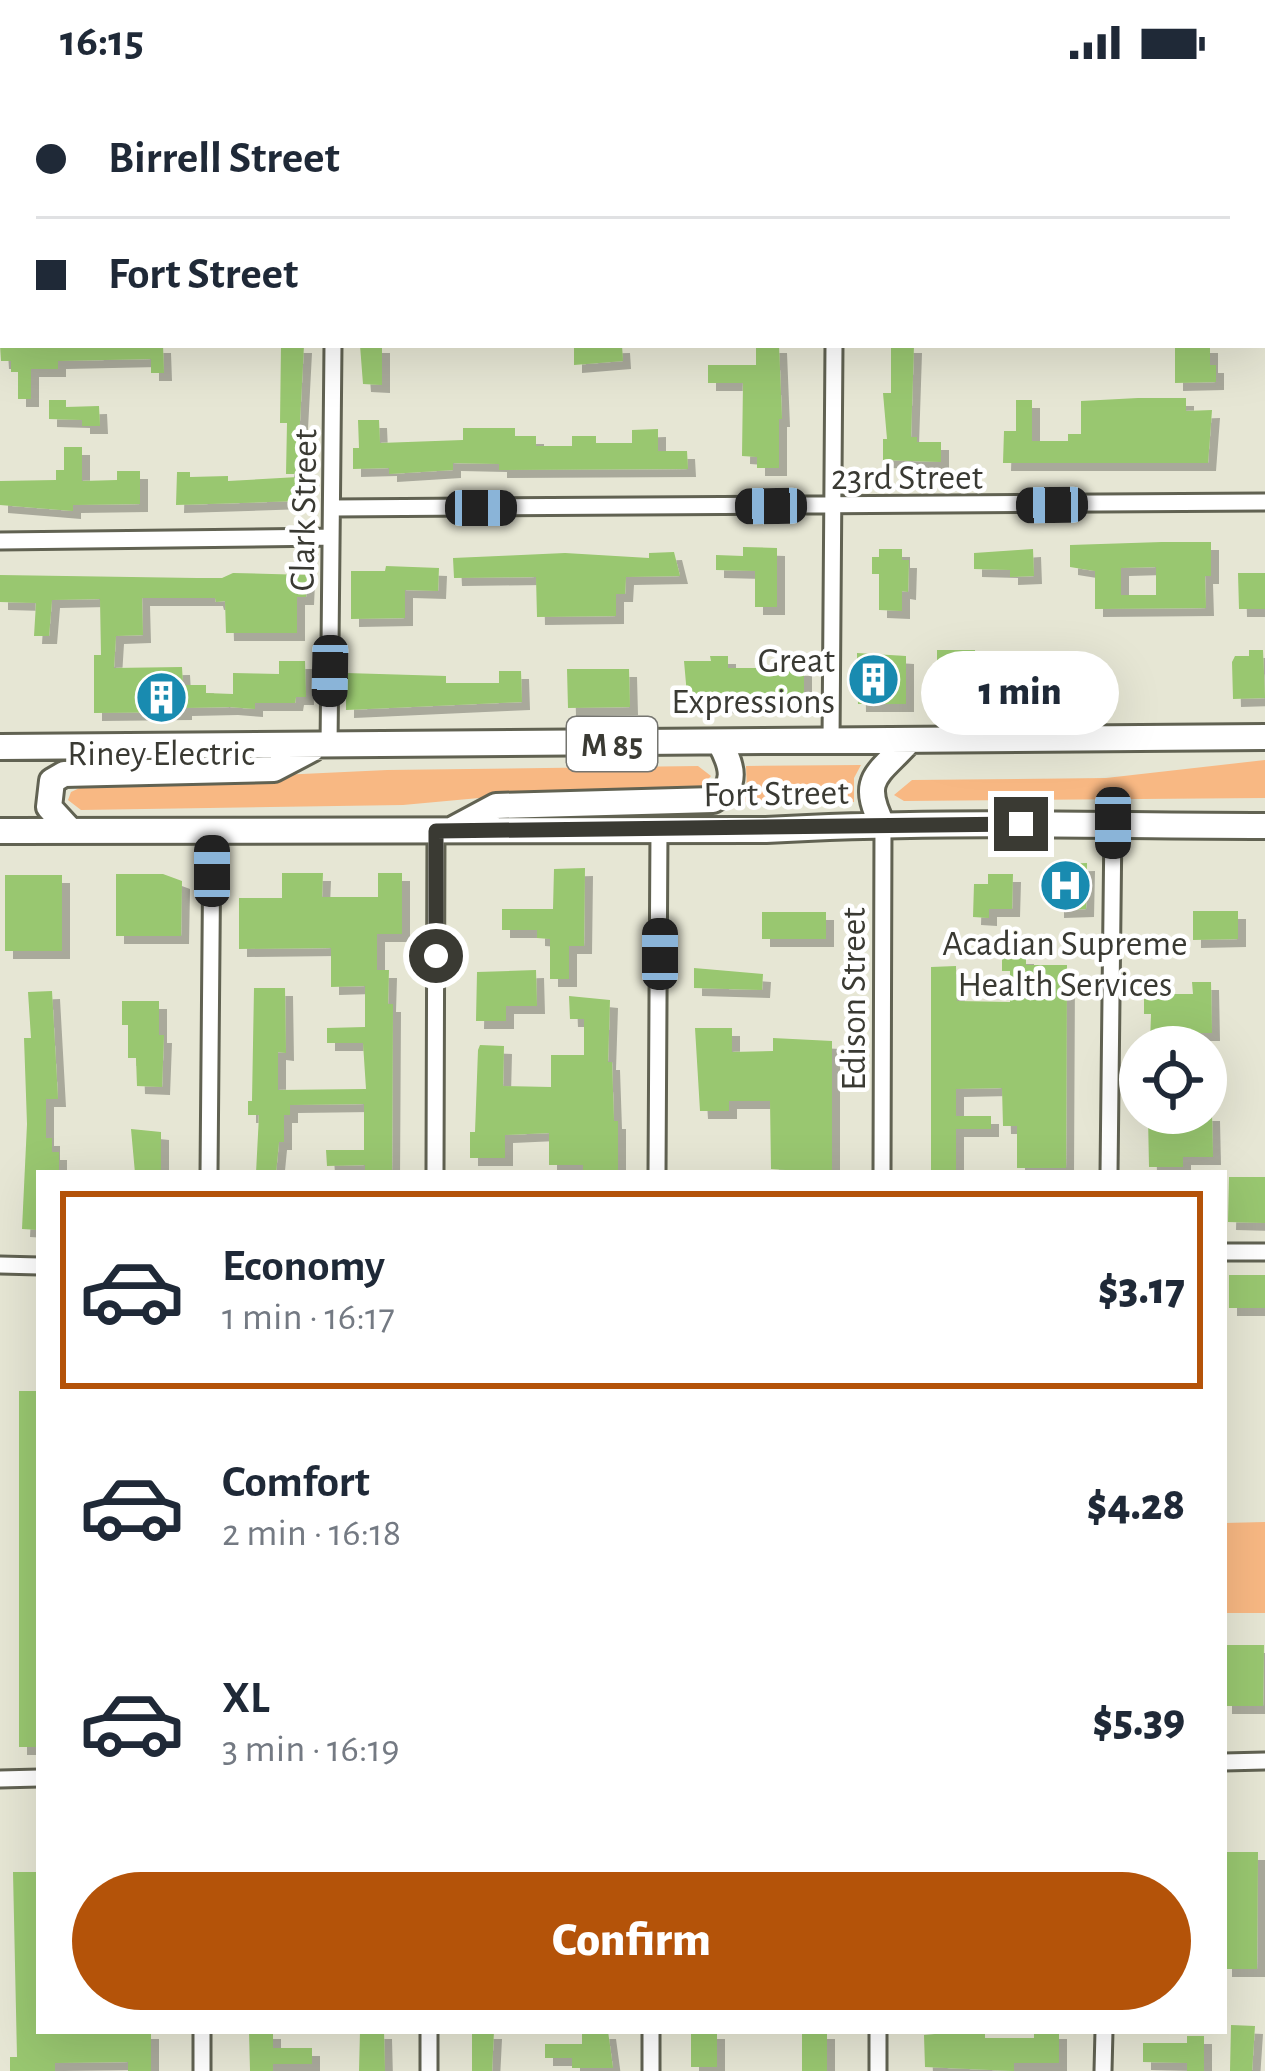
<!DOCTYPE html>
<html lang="en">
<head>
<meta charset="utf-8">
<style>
  :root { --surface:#fff; --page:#f6f6f7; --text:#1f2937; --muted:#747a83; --line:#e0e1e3; --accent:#b45309 }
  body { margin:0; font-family:"Alegreya Sans",sans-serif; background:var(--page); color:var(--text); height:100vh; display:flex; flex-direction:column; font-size:45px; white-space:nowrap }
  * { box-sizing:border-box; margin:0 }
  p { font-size:39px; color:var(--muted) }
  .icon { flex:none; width:66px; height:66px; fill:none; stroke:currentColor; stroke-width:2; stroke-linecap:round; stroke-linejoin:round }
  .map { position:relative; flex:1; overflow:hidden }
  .panel { position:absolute; left:36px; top:1086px; width:1191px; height:864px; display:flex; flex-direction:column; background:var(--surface); border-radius:0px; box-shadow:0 12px 48px #0002 }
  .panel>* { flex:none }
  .guide { position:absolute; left:0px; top:0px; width:1266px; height:264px; box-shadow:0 12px 48px #0002; display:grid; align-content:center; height:264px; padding:0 36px; background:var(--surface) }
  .tools { position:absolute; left:1119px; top:942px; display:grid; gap:24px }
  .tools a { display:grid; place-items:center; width:108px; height:108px; border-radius:50%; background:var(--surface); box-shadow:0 12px 48px #0002; font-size:60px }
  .end { position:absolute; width:54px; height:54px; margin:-27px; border:15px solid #3a3a33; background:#fff; box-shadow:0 0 0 6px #fff }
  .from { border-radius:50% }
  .bubble { position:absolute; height:84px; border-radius:42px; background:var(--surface); box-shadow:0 12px 48px #0002; font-size:39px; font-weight:800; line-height:84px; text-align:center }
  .car { position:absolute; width:36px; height:72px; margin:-36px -18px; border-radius:15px; box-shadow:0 0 9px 3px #0007; background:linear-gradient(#222 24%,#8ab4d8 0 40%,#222 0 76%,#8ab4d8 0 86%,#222 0) }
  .guide b { display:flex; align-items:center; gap:42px; height:114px; font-size:45px }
  .guide b+b { border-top:3px solid var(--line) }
  .guide i { width:30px; height:30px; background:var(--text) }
  ul { padding:21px 0 0; list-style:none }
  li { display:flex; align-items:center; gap:36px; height:198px; margin:0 24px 18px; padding:0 12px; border:6px solid transparent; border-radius:0px }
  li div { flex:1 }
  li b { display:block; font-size:45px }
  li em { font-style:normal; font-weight:800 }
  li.active { border-color:var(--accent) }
  li>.icon { width:108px; height:108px; stroke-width:1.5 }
  .primary-button { display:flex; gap:24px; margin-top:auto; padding:24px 36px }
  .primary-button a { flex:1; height:138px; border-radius:72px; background:var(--accent); color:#fff; font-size:48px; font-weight:800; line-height:138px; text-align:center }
  .status { display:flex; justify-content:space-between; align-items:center; height:84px; padding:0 60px; background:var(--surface); direction:ltr }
  .status svg { height:33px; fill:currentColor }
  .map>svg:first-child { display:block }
  .green { fill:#f8b883 }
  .building { fill:#99c76f; fill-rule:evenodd; filter:url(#shadow) }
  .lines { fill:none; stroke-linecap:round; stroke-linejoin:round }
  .minor-casing { stroke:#616252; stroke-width:21 }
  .primary-casing { stroke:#616252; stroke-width:30 }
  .minor { stroke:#fff; stroke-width:15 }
  .primary { stroke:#fff; stroke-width:24 }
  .route { stroke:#3a3a33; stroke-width:15 }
  .labels { text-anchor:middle; stroke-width:9; stroke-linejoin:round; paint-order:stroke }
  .shield { fill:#fff; stroke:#757570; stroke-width:3 }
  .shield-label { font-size:33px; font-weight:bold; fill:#3a3a33 }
  .street-label { font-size:36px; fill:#3a3a33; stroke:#fff }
  .poi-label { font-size:36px; fill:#3a3a33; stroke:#fff }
</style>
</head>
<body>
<div class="status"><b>16:15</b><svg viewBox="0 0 49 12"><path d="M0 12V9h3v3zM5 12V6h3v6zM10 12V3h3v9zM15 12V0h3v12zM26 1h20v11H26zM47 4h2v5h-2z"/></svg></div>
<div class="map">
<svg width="1265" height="1987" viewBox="0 0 1265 1987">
  <defs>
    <filter id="shadow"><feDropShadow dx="8" dy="8" stdDeviation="0" flood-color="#0004"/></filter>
  </defs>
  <rect width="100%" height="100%" fill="#e6e6d4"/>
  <path class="green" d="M 1265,676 L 1265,714 L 904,717 L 894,711 L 912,696 L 1106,694 Z
    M 861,681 L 854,694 L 854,718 L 743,718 L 747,708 L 746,682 Z
    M 698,682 L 711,692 L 699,705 L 490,713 L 403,721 L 81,726 L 68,716 L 71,708 L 88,700 L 387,686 Z
    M 1265,1438 L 1265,1529 L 1224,1529 L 1224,1439 Z"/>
  <path class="building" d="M 0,261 L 163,261 L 164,289 L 151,289 L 151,275 L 58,277 L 58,285 L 31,285 L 31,315 L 18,315 L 18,288 L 11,288 L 11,277 L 1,277 Z
    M 281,261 L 304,261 L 299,356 L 305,356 L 306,373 L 298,373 L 297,390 L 286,390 L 287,339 L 280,339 Z
    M 360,261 L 382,261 L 382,301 L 363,300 Z
    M 622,261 L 623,277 L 574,281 L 574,262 Z
    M 756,261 L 779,261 L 782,335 L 779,335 L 779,384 L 757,384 L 757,373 L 742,372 L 743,299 L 708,299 L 708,281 L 756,281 Z
    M 891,261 L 914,261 L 911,353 L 917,353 L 917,358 L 941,358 L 941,378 L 883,376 L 883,355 L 887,355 L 883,309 L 891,309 Z
    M 1175,261 L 1210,261 L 1210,281 L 1216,281 L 1216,298 L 1175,299 Z
    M 1138,314 L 1186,314 L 1186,327 L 1212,326 L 1208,379 L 1003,379 L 1004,347 L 1016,347 L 1016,316 L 1032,316 L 1032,357 L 1068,357 L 1068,350 L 1081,350 L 1081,317 Z
    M 49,316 L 66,316 L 66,323 L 99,322 L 100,342 L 82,342 L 82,336 L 49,335 Z
    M 358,336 L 379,336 L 380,359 L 463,356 L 463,344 L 515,344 L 515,352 L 536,352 L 536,362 L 572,362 L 572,352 L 596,352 L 596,359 L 632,359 L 632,346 L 658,345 L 658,367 L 687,367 L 688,385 L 499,386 L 499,380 L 453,379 L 453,386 L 389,390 L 389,384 L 353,385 L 353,364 L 359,364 Z
    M 64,363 L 82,363 L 82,397 L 117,396 L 117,387 L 140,387 L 140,420 L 73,421 L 73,427 L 0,421 L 0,397 L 56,396 L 56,386 L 64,386 Z
    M 177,388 L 190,388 L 190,393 L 228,392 L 228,397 L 298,393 L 298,417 L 176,421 Z
    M 1162,458 L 1211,458 L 1211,492 L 1205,492 L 1206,524 L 1095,525 L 1095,487 L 1070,483 L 1070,461 ZM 1156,483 L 1156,511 L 1121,511 L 1121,484 Z
    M 743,463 L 777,464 L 777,523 L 755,523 L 755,487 L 716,486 L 716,471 L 743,472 Z
    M 879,465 L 902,465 L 902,476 L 909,476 L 908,508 L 902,507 L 902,527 L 879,526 L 879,490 L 872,490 L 872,473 L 879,473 Z
    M 1033,465 L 1034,492 L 1010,493 L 1010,486 L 974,485 L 974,469 Z
    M 674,468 L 680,492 L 626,493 L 625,510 L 616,510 L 616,532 L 537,533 L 536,493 L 454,494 L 453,474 L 565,469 L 649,474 L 649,469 Z
    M 386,482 L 439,484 L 438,507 L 405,506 L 405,534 L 351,535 L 351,487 L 385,487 Z
    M 233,489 L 307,491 L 306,513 L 297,513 L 297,549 L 226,549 L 225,517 L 216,518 L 215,514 L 142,514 L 143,551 L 116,552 L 114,584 L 182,583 L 183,601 L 206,601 L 206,609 L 233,610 L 233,589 L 279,590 L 279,577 L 305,577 L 306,613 L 296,613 L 295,619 L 255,619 L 255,625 L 230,623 L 184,624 L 184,628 L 94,629 L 94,571 L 101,571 L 100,515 L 52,516 L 49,552 L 34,552 L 36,519 L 0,518 L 0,491 L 197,494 L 222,494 Z
    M 1238,489 L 1265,489 L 1265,525 L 1239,525 Z
    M 937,566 L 975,566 L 976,620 L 937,616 Z
    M 1249,566 L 1263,566 L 1265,614 L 1233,615 L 1232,578 L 1235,572 L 1249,572 Z
    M 857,569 L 906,572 L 906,620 L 858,620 Z
    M 710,572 L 728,572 L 728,584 L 804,584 L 804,620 L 688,622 L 684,577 L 711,577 Z
    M 567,585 L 629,585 L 630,623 L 568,624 Z
    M 499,587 L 521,587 L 522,618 L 346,626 L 346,589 L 446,592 L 446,599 L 499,599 Z
    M 1087,779 L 1086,825 L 1056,826 L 1056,780 Z
    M 585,784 L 584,862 L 569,862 L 569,895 L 550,895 L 550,855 L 537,854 L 537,846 L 502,846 L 502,825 L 553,825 L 554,785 Z
    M 282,789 L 323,789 L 322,813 L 378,813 L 378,789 L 402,789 L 402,850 L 377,850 L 377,886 L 389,886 L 388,920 L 393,920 L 392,1089 L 365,1089 L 365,1081 L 327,1082 L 326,1066 L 364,1066 L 364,1020 L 290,1021 L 290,1031 L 284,1031 L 284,1058 L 279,1058 L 276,1089 L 256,1089 L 259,1031 L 248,1031 L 248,1017 L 252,1017 L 254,904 L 285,904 L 286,969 L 278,968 L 278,1006 L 366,1005 L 363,959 L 327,959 L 327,944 L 365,943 L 365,902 L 331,903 L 331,864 L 239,865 L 239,814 L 282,814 Z
    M 116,790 L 163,790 L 182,797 L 181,852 L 116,852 Z
    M 988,790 L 1013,790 L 1012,825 L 989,825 L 989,834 L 973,833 L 974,800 L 988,800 Z
    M 5,791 L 62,791 L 62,867 L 5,867 Z
    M 1193,827 L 1238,827 L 1238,855 L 1193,856 Z
    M 762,828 L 826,828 L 826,855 L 762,855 Z
    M 1002,872 L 1026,872 L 1026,881 L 1067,881 L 1066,1084 L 1017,1084 L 1017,1042 L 1003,1042 L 1002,1004 L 956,1005 L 956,1032 L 991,1032 L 991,1045 L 956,1045 L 956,1089 L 931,1089 L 931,883 L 956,882 L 957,917 L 1010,918 L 1010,887 L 1002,887 Z
    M 694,884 L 763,890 L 762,906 L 694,904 Z
    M 536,886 L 537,922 L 506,922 L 506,937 L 476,937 L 477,888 Z
    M 1192,898 L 1211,898 L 1212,949 L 1176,949 L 1176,960 L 1150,960 L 1151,930 L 1144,930 L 1144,910 L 1193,910 Z
    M 52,907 L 58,1015 L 46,1015 L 46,1054 L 52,1054 L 52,1068 L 59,1068 L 59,1089 L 39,1089 L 39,1146 L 22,1145 L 27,1040 L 24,954 L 31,954 L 28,908 Z
    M 569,912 L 610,916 L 608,978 L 612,978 L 614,1037 L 618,1037 L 618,1088 L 583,1088 L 583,1081 L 549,1081 L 549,1049 L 505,1051 L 505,1074 L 470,1074 L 470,1048 L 475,1048 L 478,966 L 480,961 L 504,962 L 503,1002 L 551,1003 L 551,971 L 584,971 L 584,935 L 570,935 Z
    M 122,917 L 159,917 L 159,951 L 164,951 L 162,1003 L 137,1002 L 136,974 L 128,974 L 128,941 L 122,941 Z
    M 695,944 L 732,944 L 732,968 L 773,967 L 773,954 L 832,957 L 832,1089 L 771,1085 L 770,1017 L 729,1017 L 729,1027 L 700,1027 Z
    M 1194,1029 L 1212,1029 L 1213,1073 L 1183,1073 L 1183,1083 L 1149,1083 L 1148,1033 L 1194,1033 Z
    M 131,1045 L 161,1048 L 161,1089 L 135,1089 Z
    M 1229,1093 L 1265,1093 L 1265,1139 L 1228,1138 Z
    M 1229,1191 L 1265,1191 L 1265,1224 L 1229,1224 Z
    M 19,1307 L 39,1307 L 39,1663 L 19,1663 Z
    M 1224,1561 L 1264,1561 L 1263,1622 L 1224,1622 Z
    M 1224,1768 L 1258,1768 L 1257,1885 L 1224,1885 Z
    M 13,1788 L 39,1788 L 39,1947 L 151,1947 L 151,1987 L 128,1987 L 128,1978 L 55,1979 L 55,1987 L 10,1987 L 10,1973 L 17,1973 Z
    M 1231,1941 L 1255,1942 L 1252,1987 L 1230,1987 Z
    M 249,1947 L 273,1947 L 273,1964 L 312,1964 L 312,1980 L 273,1980 L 273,1987 L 250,1987 Z
    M 360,1947 L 384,1947 L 385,1987 L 359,1987 Z
    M 472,1947 L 494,1947 L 492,1987 L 472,1987 Z
    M 582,1947 L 608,1947 L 613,1984 L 572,1984 L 572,1974 L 545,1974 L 545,1960 L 582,1960 Z
    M 691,1947 L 717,1947 L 717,1983 L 691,1983 Z
    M 802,1947 L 827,1947 L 827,1987 L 802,1987 Z
    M 967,1947 L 985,1947 L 985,1954 L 1034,1954 L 1034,1947 L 1059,1947 L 1059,1979 L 1014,1979 L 1014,1987 L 925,1983 L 924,1951 Z
    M 1187,1952 L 1204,1952 L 1204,1987 L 1187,1987 L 1187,1979 L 1143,1978 L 1143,1959 L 1187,1959 Z"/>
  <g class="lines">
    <defs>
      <path id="minor" d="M 336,3 L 336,0
        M 835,3 L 835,0
        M 1263,193 L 1265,193
        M 0,209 L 3,209
        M 333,424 L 1265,418
        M 0,457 L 331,453
        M 831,658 L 834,261
        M 329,663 L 333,261
        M 209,1089 L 212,747
        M 435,1089 L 436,747
        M 657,1089 L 659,746
        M 882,1089 L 883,742
        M 1109,1089 L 1113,739
        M 1224,1168 L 1265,1168
        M 0,1181 L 39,1182
        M 1224,1678 L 1265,1677
        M 0,1695 L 39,1694
        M 202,1987 L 202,1947
        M 429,1987 L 429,1947
        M 651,1987 L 651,1947
        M 878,1987 L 878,1947
        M 1103,1987 L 1104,1947"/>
      <path id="primary" d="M 0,663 L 1265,653
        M 883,742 C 859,694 877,692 909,657
        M 455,744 L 496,722 L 713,716 C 739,702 732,681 720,659
        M 70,746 L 49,723 L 52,697 L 64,690 L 274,685 L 312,665
        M 0,747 L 766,746 C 932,736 1099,742 1265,742"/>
    </defs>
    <use href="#minor" class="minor-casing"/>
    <use href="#primary" class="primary-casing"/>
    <use href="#minor" class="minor"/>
    <use href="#primary" class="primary"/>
  </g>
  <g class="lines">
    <path class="route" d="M 436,872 L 436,747 L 1021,740"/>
  </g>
  <defs>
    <symbol id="building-disc" viewBox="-11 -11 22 22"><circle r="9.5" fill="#198bb0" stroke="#fff"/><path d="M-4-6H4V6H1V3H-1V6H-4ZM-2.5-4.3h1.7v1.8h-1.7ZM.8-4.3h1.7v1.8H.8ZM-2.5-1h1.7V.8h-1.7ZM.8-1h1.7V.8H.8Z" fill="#fff"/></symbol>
    <symbol id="hospital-disc" viewBox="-11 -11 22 22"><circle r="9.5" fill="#198bb0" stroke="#fff"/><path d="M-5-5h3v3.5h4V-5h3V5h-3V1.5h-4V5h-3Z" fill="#fff"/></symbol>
  </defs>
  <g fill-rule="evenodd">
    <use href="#building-disc" x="844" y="566" width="59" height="59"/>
    <use href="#building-disc" x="132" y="584" width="59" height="59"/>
    <use href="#hospital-disc" x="1036" y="772" width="59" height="59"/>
  </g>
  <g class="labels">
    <rect class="shield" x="567" y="633" width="90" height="54" rx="9"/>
    <g class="shield-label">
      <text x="612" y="672">M 85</text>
    </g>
    <g class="street-label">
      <text x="907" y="405">23rd Street</text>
      <text transform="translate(302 426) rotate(-89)" y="13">Clark Street</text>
      <text transform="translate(776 708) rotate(-1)" y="13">Fort Street</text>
      <text transform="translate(852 915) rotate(-90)" y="13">Edison Street</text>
    </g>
    <g class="poi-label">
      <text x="835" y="588" text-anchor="end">Great<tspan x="835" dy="41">Expressions</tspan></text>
      <text x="161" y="681">Riney Electric</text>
      <text x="1065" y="871">Acadian Supreme<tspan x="1065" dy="41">Health Services</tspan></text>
    </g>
  </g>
</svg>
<div class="tools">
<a><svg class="icon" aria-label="locate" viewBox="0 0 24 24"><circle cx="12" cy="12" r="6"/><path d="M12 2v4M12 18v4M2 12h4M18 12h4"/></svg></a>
</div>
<i class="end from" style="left:436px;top:872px"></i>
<i class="end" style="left:1021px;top:740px"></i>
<div class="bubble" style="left:921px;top:567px;width:198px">1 min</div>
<i class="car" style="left:1052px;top:421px;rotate:269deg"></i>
<i class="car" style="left:771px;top:422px;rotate:269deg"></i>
<i class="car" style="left:481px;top:424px;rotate:90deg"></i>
<i class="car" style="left:330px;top:587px;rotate:181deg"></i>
<i class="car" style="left:1113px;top:739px;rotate:180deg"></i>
<i class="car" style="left:212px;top:787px;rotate:0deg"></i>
<i class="car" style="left:660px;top:870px;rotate:0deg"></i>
<div class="guide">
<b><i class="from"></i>Birrell Street</b>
<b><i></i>Fort Street</b>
</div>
<section class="panel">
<ul>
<li class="active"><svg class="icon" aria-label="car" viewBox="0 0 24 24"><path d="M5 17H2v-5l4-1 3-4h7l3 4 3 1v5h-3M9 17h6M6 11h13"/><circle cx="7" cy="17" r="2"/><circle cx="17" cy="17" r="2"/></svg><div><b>Economy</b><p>1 min · 16:17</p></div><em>$3.17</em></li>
<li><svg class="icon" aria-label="car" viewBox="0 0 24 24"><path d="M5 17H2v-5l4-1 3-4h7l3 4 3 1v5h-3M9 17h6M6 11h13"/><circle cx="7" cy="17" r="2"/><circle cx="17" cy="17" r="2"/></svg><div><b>Comfort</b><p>2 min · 16:18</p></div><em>$4.28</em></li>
<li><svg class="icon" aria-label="car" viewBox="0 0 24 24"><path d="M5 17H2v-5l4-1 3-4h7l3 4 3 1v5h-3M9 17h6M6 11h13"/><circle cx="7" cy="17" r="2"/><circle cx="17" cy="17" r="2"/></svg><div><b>XL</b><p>3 min · 16:19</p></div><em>$5.39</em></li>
</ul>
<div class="primary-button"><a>Confirm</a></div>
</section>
</div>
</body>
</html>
